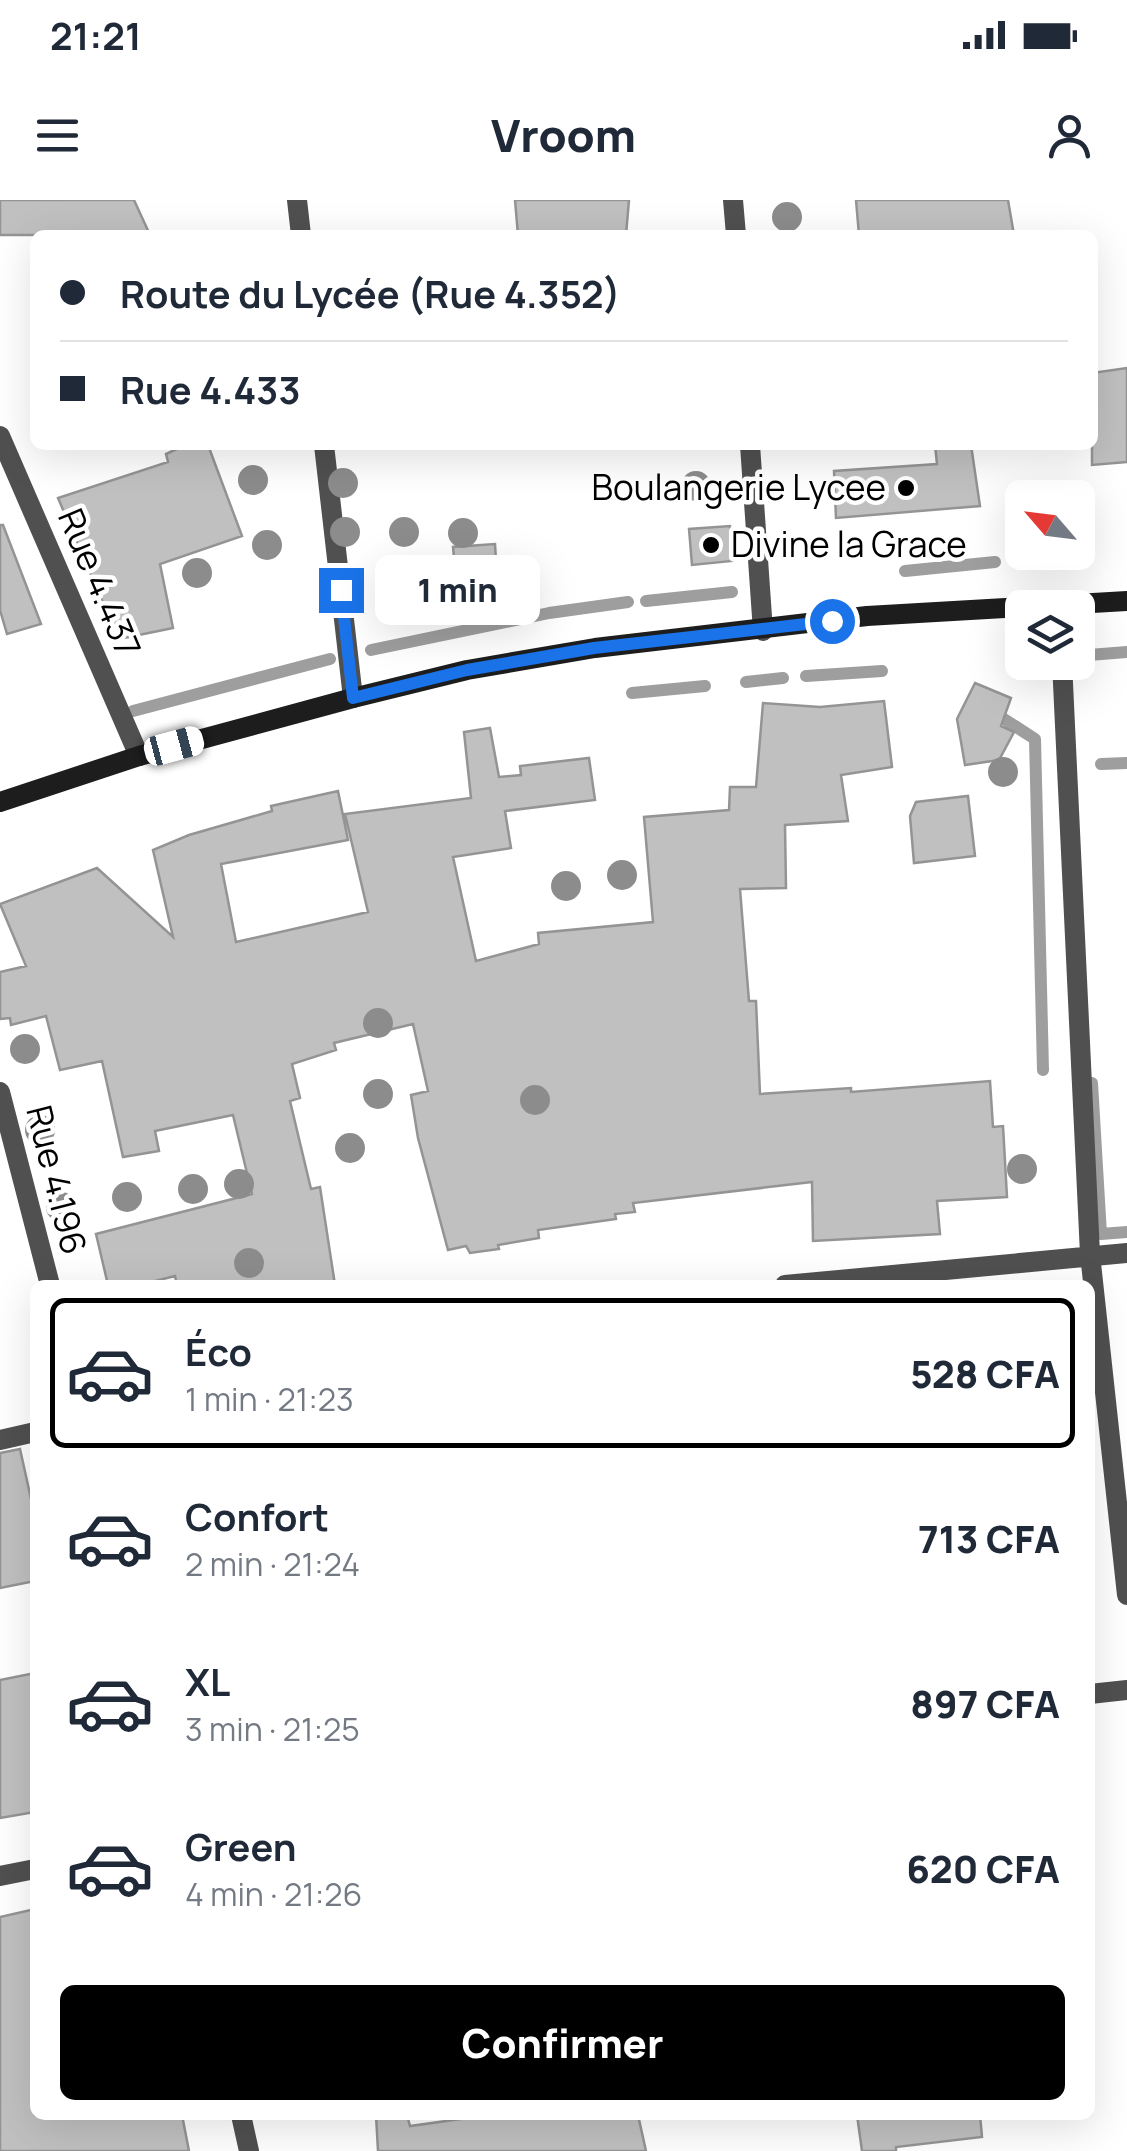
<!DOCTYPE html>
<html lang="fr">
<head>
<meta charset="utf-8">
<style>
  :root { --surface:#fff; --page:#f6f6f7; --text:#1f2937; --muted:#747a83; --line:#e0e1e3; --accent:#000 }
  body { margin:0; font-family:Manrope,sans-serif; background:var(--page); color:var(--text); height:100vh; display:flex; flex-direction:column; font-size:38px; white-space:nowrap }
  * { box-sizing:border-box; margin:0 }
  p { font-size:32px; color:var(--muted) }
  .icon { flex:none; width:55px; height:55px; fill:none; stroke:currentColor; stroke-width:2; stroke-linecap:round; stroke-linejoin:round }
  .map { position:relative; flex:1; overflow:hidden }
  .panel { position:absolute; left:30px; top:1080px; width:1065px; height:840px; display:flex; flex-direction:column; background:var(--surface); border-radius:15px; box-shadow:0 10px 40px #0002 }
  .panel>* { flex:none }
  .top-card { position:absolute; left:30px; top:30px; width:1068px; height:220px; border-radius:15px; box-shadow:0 10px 40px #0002; display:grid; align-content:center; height:220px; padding:0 30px; background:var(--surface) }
  .needle { width:65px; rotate:298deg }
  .fabs { position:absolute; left:1005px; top:280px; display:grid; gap:20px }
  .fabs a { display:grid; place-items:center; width:90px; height:90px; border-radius:15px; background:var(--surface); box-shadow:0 10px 40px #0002; font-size:50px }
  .end { position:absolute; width:45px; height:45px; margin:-22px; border:12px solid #1a73e8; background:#fff; box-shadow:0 0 0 5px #fff }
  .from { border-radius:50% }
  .bubble { position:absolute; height:70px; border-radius:15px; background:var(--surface); box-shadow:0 10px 40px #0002; font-size:32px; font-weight:800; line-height:70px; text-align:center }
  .car { position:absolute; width:30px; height:60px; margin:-30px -15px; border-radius:12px; box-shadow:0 0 8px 2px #0007; background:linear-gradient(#fff 24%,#345 0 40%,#fff 0 76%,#345 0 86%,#fff 0) }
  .top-card b { display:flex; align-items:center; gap:35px; height:95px; font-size:38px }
  .top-card b+b { border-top:2px solid var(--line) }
  .top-card i { width:25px; height:25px; background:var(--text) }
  ul { padding:18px 0 0; list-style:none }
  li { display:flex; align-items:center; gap:30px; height:150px; margin:0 20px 15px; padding:0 10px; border:5px solid transparent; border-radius:15px }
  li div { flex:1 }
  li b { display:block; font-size:38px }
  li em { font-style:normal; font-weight:800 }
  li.selected { border-color:var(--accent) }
  li>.icon { width:90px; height:90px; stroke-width:1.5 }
  .primary-button { display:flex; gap:20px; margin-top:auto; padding:20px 30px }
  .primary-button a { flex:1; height:115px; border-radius:15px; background:var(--accent); color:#fff; font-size:40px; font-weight:800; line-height:115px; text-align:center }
  .status { display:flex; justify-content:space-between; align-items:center; height:70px; padding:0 50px; background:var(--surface); direction:ltr }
  .status svg { height:28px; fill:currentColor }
  header { display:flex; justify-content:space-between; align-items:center; height:130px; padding:0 30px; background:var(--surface); font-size:45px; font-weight:800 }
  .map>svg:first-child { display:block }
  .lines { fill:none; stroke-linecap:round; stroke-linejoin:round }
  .stream { stroke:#9e9e9e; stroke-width:12 }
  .building { fill:#c0c0c0; stroke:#949494; stroke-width:2.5 }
  .minor { stroke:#505050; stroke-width:20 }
  .secondary { stroke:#1d1d1d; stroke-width:20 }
  .tree { fill:#8c8c8c }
  .route { stroke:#1a73e8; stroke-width:12 }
  .poi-dot { fill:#000; stroke:#fff; stroke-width:4 }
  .labels { text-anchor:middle; stroke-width:9; stroke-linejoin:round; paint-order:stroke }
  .poi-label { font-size:35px; fill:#000; stroke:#fff; text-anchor:end }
  .street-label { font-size:35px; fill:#000; stroke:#fff }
</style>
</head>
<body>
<div class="status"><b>21:21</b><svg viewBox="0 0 49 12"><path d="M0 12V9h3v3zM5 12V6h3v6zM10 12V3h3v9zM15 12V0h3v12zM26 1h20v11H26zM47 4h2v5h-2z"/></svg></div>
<header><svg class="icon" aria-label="menu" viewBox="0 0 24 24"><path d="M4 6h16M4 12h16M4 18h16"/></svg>Vroom<svg class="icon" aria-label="person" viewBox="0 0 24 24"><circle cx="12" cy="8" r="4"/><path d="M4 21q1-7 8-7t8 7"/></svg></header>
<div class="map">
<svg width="1127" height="1951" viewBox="0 0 1127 1951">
  <rect width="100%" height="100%" fill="#fff"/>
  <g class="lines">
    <path class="stream" d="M 905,371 L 995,362
      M 646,401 L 732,392
      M 371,450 L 549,413 L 628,402
      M 1089,455 L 1127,452
      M 806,476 L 882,471
      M 746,482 L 783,478
      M 632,493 L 705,486
      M 133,511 L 330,459
      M 1004,519 L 1035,539 L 1043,870
      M 1101,564 L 1127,563
      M 1092,883 L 1101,1034 L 1127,1032"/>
  </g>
  <path class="building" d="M 0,0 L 134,0 L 150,35 L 0,35 Z
    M 515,0 L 629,0 L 626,35 L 518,35 Z
    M 856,0 L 1008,0 L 1014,35 L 859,35 Z
    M 1127,168 L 1127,262 L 1092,265 L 1092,173 Z
    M 185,245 L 208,245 L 242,336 L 160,364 L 173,428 L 124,438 L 120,423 L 113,426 L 58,298 L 168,262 L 166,254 Z
    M 935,245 L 971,245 L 980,306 L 836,318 L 834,271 L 937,264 Z
    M 0,325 L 3,325 L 41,424 L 7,434 L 0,410 Z
    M 730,326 L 732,361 L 692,365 L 689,329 Z
    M 495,344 L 497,376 L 456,380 L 453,347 Z
    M 975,483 L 1011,498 L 1001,526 L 1014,532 L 999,560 L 965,565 L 957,519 Z
    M 884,501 L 892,567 L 841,575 L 848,621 L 785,625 L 786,688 L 740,689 L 749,801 L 756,801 L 760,894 L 851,888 L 851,892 L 990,881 L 993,927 L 1003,926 L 1007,997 L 937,1001 L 940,1034 L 813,1041 L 812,982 L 633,1003 L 635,1012 L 615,1014 L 616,1019 L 538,1030 L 539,1038 L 498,1045 L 499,1049 L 470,1053 L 466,1046 L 448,1050 L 418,938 L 411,895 L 428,891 L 413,824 L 334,843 L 336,850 L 292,864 L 300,898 L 290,901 L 311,989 L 320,987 L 335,1085 L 177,1085 L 175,1076 L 139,1085 L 108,1085 L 96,1034 L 252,994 L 233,915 L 155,931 L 159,951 L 123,957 L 102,861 L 60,870 L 46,816 L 11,825 L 10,818 L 0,819 L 0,772 L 26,766 L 0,704 L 97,668 L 173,737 L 153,650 L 189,635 L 272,611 L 271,606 L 338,591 L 348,640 L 221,664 L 236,742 L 368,712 L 345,614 L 471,598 L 464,532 L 490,528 L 499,577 L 521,575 L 520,566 L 589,558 L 595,600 L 505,611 L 511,648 L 453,657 L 476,761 L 539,744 L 538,733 L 653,722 L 644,617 L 729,610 L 730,587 L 756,587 L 763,503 L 820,507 Z
    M 968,596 L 975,656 L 914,663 L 910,616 L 916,602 Z
    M 20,1249 L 35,1317 L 35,1381 L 0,1388 L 0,1253 Z
    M 35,1473 L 35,1612 L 0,1618 L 0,1480 Z
    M 35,1709 L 35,1915 L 182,1915 L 189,1951 L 0,1951 L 0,1717 Z
    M 376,1915 L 407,1915 L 410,1926 L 489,1915 L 638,1915 L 646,1951 L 378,1951 Z
    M 857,1915 L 980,1915 L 982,1937 L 896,1947 L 896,1951 L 862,1951 Z"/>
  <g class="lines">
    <path class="minor" d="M 297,0 L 301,35
      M 733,0 L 736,35
      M 0,236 L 139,556
      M 324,245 L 353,498
      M 750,245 L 763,431
      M 1062,462 L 1090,1054 L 1127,1395
      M 0,892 L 50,1085
      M 785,1085 L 1127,1053
      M 0,1240 L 35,1232
      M 1090,1494 L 1127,1490
      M 0,1676 L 35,1669
      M 241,1915 L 249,1951"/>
    <path class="secondary" d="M 0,602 L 139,556 L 353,498 L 467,470 L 595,448 L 867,416 L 1127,401"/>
  </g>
  <g class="tree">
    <circle cx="787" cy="17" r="15"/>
    <circle cx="253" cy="280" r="15"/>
    <circle cx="343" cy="283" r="15"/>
    <circle cx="696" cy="286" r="15"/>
    <circle cx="345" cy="332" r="15"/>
    <circle cx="404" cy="332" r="15"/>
    <circle cx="463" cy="333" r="15"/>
    <circle cx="267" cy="345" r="15"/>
    <circle cx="197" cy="373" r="15"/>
    <circle cx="1003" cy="572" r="15"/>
    <circle cx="622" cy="675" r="15"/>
    <circle cx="566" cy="686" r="15"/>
    <circle cx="378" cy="823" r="15"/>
    <circle cx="25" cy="849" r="15"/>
    <circle cx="378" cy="894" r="15"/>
    <circle cx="535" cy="900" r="15"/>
    <circle cx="40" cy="930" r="15"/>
    <circle cx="350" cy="948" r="15"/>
    <circle cx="1022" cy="969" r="15"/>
    <circle cx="239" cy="984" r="15"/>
    <circle cx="193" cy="989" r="15"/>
    <circle cx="127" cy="997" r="15"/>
    <circle cx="61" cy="1007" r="15"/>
    <circle cx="249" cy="1063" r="15"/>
  </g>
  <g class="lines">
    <path class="route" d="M 341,390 L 353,498 L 467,470 L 594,448 L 832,421"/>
  </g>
  <g class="poi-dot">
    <circle cx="906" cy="288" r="10"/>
    <circle cx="711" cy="345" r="10"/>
  </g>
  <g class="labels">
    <g class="poi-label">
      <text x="886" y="300">Boulangerie Lycee</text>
      <text x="731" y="357" text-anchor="start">Divine la Grace</text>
    </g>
    <g class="street-label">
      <text transform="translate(99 383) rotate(67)" y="12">Rue 4.437</text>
      <text transform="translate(56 980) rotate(76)" y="12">Rue 4.196</text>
    </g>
  </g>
</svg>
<div class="fabs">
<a><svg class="needle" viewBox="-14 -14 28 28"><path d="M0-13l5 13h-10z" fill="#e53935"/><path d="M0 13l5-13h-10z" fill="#747a83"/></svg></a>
<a><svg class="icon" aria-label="layers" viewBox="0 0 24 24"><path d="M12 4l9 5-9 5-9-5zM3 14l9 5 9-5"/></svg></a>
</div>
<i class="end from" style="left:832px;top:421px"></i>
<i class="end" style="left:341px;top:390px"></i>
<div class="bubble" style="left:375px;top:355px;width:165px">1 min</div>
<i class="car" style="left:174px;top:546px;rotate:75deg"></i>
<div class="top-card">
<b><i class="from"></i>Route du Lycée (Rue 4.352)</b>
<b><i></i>Rue 4.433</b>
</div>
<section class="panel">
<ul>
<li class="selected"><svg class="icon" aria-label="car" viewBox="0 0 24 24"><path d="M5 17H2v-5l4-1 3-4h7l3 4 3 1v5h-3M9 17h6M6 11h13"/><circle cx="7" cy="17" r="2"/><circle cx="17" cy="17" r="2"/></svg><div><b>Éco</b><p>1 min · 21:23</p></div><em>528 CFA</em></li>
<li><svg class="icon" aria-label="car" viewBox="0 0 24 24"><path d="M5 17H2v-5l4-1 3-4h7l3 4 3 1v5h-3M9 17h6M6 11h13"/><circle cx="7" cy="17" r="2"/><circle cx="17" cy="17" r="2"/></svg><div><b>Confort</b><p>2 min · 21:24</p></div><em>713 CFA</em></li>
<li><svg class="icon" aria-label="car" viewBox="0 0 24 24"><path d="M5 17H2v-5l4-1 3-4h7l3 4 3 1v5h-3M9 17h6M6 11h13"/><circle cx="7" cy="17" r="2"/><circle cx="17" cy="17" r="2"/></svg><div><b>XL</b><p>3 min · 21:25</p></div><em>897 CFA</em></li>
<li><svg class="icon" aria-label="car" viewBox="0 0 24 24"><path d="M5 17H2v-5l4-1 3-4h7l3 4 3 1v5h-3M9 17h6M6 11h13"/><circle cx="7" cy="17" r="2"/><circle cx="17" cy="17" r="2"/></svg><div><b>Green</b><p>4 min · 21:26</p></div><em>620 CFA</em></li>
</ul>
<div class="primary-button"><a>Confirmer</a></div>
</section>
</div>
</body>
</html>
